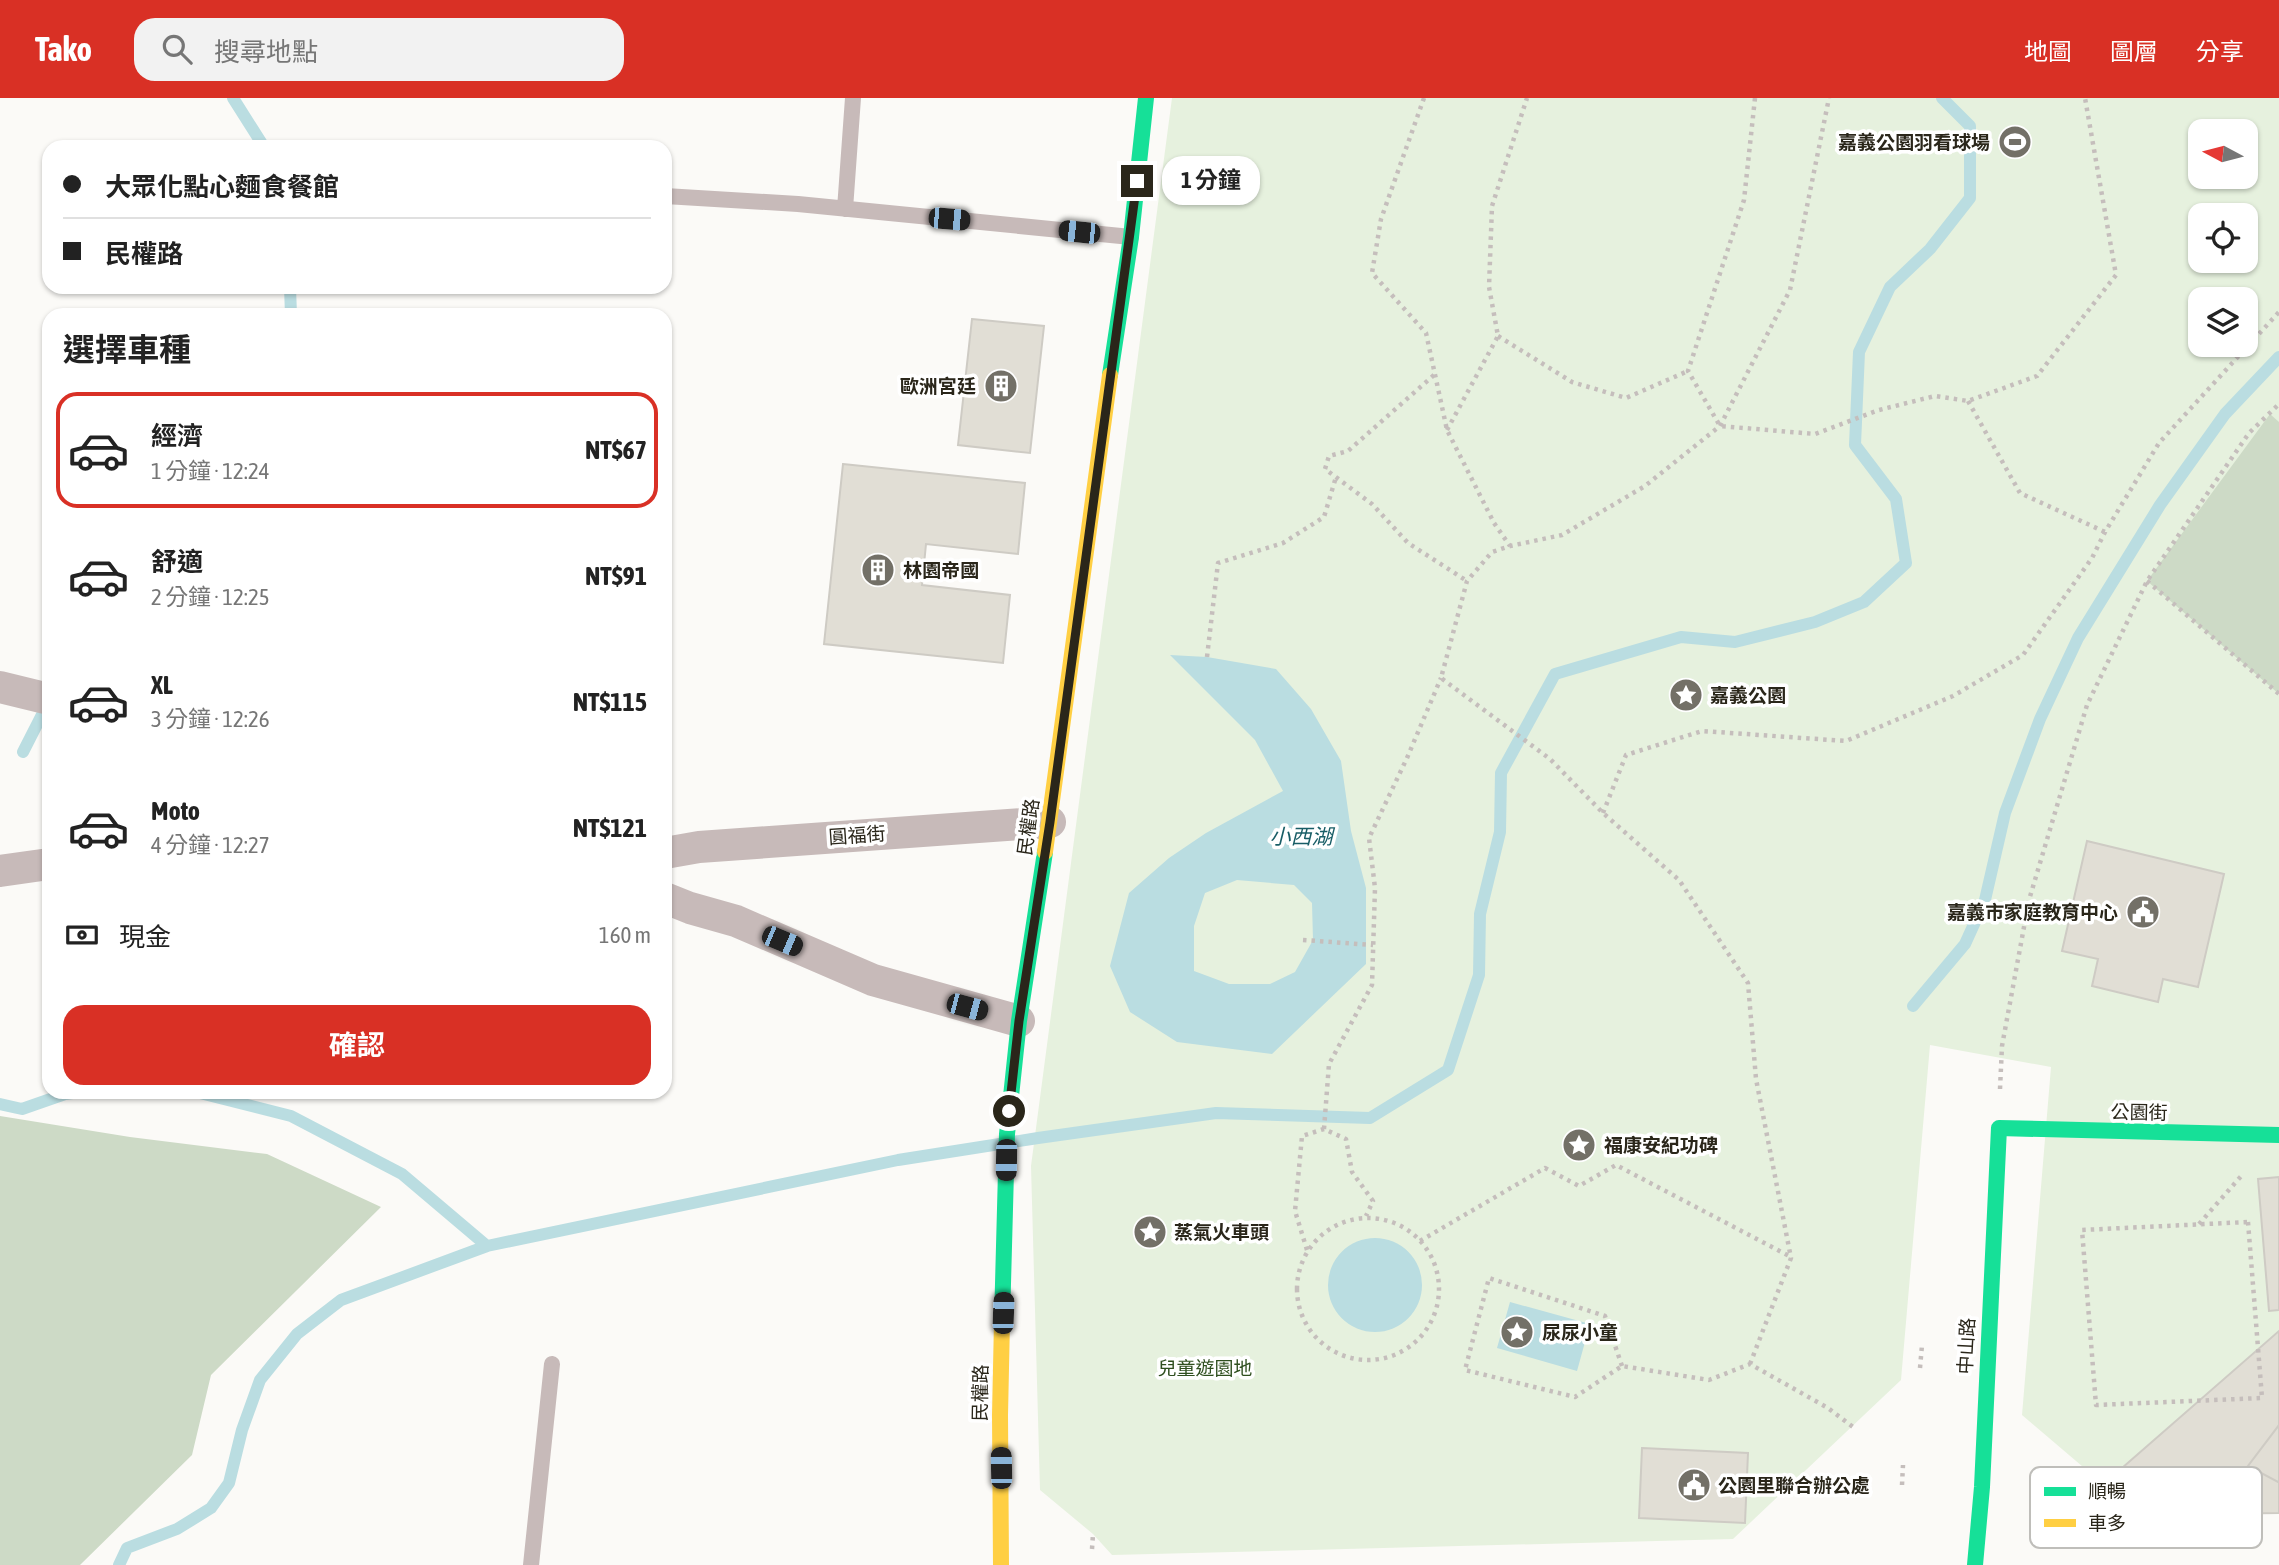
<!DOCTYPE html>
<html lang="zh-TW">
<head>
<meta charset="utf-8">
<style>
  :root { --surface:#fff; --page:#f2f2f2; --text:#222; --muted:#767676; --line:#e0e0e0; --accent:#d93025 }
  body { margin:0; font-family:"Asap Condensed","Noto Sans TC",sans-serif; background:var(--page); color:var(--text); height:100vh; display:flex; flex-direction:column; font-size:26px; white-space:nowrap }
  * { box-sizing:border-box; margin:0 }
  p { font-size:23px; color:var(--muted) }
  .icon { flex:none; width:38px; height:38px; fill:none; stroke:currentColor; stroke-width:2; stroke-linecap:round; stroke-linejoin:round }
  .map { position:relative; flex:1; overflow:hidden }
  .side { position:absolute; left:42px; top:210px; width:630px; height:791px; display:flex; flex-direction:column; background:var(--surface); border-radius:21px; box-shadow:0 2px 5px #0004 }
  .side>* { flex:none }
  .guide { position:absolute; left:42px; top:42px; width:630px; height:154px; border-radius:21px; box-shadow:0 2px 5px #0004; display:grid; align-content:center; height:154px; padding:0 21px; background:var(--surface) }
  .needle { width:46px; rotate:277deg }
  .buttons { position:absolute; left:2188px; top:21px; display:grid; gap:14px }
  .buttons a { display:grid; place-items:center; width:70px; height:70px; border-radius:14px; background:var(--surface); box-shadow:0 2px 5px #0004; font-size:35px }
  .end { position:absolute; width:32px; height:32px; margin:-16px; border:9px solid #2a261a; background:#fff; box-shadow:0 0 0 4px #fff }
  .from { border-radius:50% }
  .bubble { position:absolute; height:49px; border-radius:21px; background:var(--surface); box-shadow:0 2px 5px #0004; font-size:23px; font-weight:700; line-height:49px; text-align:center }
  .car { position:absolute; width:21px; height:42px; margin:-21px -10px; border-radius:9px; box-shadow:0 0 5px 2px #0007; background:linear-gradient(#222 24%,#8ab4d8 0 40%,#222 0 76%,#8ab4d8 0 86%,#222 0) }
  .guide b { display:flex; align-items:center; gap:24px; height:66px; font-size:26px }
  .guide b+b { border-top:2px solid var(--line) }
  .guide i { width:18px; height:18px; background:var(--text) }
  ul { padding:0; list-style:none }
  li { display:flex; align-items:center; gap:21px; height:116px; margin:0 14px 10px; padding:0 7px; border:4px solid transparent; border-radius:21px }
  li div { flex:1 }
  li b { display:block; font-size:26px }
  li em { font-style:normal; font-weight:700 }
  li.active { border-color:var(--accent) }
  li>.icon { width:63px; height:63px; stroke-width:1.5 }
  h2 { padding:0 21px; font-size:32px; line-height:84px }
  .pay { display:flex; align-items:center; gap:18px; height:77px; padding:0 21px; font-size:26px }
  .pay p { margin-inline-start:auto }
  .cta { display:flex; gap:14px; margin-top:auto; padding:14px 21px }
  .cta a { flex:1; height:80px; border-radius:21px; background:var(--accent); color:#fff; font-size:28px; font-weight:700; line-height:80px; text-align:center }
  header { display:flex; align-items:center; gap:42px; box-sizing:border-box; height:98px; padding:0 35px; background:var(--accent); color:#fff }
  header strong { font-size:33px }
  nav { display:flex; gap:38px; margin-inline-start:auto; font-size:24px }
  .search { width:490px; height:63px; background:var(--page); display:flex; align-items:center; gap:18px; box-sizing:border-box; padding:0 24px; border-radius:21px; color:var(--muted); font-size:26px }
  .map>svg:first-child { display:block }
  .green { fill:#e6f1de; fill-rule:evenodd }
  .forest { fill:#cddac6 }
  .water { fill:#badde1; fill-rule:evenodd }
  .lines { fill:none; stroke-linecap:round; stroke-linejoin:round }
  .stream { stroke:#badde1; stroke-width:12 }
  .building { fill:#e1ded5; stroke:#cecbc4; stroke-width:2 }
  .path { stroke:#c5bebc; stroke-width:4.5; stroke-dasharray:3.5 5; stroke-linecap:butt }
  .lane { stroke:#c7bab9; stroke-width:16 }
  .street { stroke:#c7bab9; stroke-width:32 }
  .fast { stroke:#16e098; stroke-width:16 }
  .slow { stroke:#ffcf43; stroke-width:16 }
  .route { stroke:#2a261a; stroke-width:9 }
  .labels { text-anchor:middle; stroke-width:7; stroke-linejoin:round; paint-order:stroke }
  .poi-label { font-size:19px; font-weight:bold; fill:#2a261a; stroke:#fff; text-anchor:start }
  .street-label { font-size:19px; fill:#2a261a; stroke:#fff }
  .park-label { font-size:19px; fill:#2f4f1f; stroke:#fff }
  .water-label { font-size:21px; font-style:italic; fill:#185d66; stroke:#fff }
  .key { fill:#fff; stroke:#bfbeba; stroke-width:2 }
  .key-label { font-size:19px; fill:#2a261a }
</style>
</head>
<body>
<header>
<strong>Tako</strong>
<div class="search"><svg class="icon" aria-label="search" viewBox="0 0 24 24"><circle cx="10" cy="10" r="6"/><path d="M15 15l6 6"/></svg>搜尋地點</div>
<nav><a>地圖</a><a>圖層</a><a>分享</a></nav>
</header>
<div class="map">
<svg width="2279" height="1467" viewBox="0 0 2279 1467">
  <rect width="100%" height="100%" fill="#fbfaf7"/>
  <path class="green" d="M 1172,0 L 2279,0 L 2279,1291 L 2191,1404 L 2150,1426 L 2022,1317 L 2051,969 L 1930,947 L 1901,1282 L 1733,1441 L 1112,1457 L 1093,1436 L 1040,1392 L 1031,1068 ZM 2200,33 L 2245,33 L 2245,79 L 2200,79 ZM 2200,117 L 2245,117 L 2245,163 L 2200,163 ZM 2200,201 L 2245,201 L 2245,247 L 2200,247 Z"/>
  <path class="forest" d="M 2270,316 L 2279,324 L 2279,596 L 2147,483 Z
    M 0,1018 L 130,1039 L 267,1056 L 381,1109 L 211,1277 L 192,1357 L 80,1467 L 0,1467 Z"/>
  <path class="water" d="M 1170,557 L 1207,559 L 1276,571 L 1311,611 L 1341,663 L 1351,733 L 1366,790 L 1366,866 L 1272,956 L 1177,944 L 1130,914 L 1110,868 L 1129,795 L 1169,760 L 1206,735 L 1283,693 L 1255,642 ZM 1237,782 L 1294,787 L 1312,805 L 1313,842 L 1295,874 L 1270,886 L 1229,886 L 1194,873 L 1194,828 L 1205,795 Z
    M1328 1187a47 47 0 1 1 94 0a47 47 0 1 1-94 0Z
    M 1510,1204 L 1590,1226 L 1577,1273 L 1497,1250 Z"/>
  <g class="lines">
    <path class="stream" d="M 233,0 L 264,49
      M 290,189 L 291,217
      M 23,654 L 49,603
      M 1913,908 L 1965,846 L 1985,802 L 2005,715 L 2040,621 L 2078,540 L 2160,407 L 2225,316 L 2279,259
      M 196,994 L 291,1018 L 402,1076 L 487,1148
      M 0,1006 L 22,1011 L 65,996 L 80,994
      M 119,1467 L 127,1450 L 177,1431 L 211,1410 L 229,1385 L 242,1332 L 260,1282 L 297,1236 L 341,1202 L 487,1148 L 898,1062 L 1038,1040 L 1216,1015 L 1370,1020 L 1448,972 L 1479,877 L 1480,816 L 1500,734 L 1501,675 L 1555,576 L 1681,539 L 1735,544 L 1815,524 L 1864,504 L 1906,465 L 1896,401 L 1855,347 L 1859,254 L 1890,189 L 1930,151 L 1970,100 L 1970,28 L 1942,0"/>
  </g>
  <path class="building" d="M 972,221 L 1044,228 L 1030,355 L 958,347 Z
    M 843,366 L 1025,385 L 1018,456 L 926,446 L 922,487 L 1010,497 L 1003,565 L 824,546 Z
    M 2087,743 L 2224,776 L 2198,889 L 2163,881 L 2158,904 L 2092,888 L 2098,861 L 2062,853 Z
    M 2279,1079 L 2279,1212 L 2269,1213 L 2258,1081 Z
    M 2279,1233 L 2279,1415 L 2067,1418 Z
    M 2279,1327 L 2279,1384 L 2278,1384 L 2248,1368 Z
    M 1642,1350 L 1748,1355 L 1745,1425 L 1639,1420 Z"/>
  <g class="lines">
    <path class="path" d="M 1424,0 L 1381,121 L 1372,175 L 1426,235 L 1447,332 L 1494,425 L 1510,448
      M 1755,0 L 1744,102 L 1688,273 L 1720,328 L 1815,336 L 1879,312 L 1935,298 L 1968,303 L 2037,278 L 2116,177 L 2085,0
      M 1498,238 L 1572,284 L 1626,300 L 1688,273
      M 1434,277 L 1348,353 L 1329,358 L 1325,371 L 1372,406 L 1408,445 L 1467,483
      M 1968,303 L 2020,395 L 2105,434
      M 1447,332 L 1498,238 L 1489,189 L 1492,108 L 1527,0
      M 2147,483 L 2279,596
      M 1207,559 L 1218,465 L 1283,445 L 1324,419 L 1336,379
      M 1603,715 L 1626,657 L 1702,633 L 1846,643 L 1953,598 L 2023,557 L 2092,460 L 2105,434 L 2159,345 L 2279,214
      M 1303,842 L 1373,847
      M 2000,991 L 2002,948 L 2029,802 L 2087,607 L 2147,483 L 2249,335 L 2279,306
      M 1324,1031 L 1329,966 L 1372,887 L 1375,790 L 1369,740 L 1407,660 L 1441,580
      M1297 1191a71 71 0 1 1 142 0a71 71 0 1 1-142 0Z
      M 2248,1124 L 2262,1300 L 2096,1307 L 2082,1132 Z
      M 2199,1126 L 2243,1076
      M 1420,1143 L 1545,1070 L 1579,1088 L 1616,1067 L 1791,1159
      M 1307,1152 L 1295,1113 L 1302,1038 L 1324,1031 L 1346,1041 L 1352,1074 L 1373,1103 L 1366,1118
      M 1750,1266 L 1791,1160 L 1756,981 L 1748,885 L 1679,782 L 1603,715 L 1550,661 L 1441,580 L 1467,483 L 1492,454 L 1510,448 L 1562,437 L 1645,388 L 1720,328 L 1790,192 L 1829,0
      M 1622,1268 L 1605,1218 L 1489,1180 L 1465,1272 L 1575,1299 L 1622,1268 L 1709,1282 L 1750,1266 L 1828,1310 L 1853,1329
      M 1920,1270 L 1922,1247
      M 1902,1387 L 1903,1367
      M 1092,1451 L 1093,1436"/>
    <path class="lane" d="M 665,98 L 798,106 L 1131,139
      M 845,111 L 853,0
      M 531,1467 L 552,1266"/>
    <path class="street" d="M 0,589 L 49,601
      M 665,755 L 699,749 L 1050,724
      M 0,773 L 49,766
      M 665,800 L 690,810 L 736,823 L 873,882 L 1019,923"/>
    <path class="fast" d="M 1110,277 L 1131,139 L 1146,0
      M 1002,1223 L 1007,1036 L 1019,923 L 1045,754
      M 1975,1467 L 1982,1389 L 1999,1030 L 2279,1037"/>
    <path class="slow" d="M 1045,754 L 1110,277
      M 1001,1467 L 1000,1317 L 1002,1223"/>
  </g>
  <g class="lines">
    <path class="route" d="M 1009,1013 L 1019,923 L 1050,724 L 1137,83"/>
  </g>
  <defs>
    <symbol id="stadium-disc" viewBox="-11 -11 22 22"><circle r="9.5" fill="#737067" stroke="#fff"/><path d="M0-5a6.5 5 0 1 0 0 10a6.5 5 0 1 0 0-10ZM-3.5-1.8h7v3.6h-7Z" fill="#fff"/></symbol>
    <symbol id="building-disc" viewBox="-11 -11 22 22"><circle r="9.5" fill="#737067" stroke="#fff"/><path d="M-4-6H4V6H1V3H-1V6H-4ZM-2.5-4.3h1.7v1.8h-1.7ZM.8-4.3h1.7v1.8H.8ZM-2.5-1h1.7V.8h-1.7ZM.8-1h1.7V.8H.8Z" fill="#fff"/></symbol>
    <symbol id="sight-disc" viewBox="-11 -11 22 22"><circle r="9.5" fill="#737067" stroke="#fff"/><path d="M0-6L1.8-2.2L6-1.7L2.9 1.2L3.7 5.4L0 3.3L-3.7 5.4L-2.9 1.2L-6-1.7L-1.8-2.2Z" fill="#fff"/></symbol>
    <symbol id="civic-disc" viewBox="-11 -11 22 22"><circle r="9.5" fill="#737067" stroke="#fff"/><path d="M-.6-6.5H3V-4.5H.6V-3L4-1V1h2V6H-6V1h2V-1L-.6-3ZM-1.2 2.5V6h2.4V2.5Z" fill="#fff"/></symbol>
  </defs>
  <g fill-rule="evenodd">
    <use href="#stadium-disc" x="1996" y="25" width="38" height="38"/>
    <use href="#building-disc" x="982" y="269" width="38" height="38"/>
    <use href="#building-disc" x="859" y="453" width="38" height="38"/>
    <use href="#sight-disc" x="1667" y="578" width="38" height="38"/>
    <use href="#civic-disc" x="2124" y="795" width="38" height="38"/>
    <use href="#sight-disc" x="1560" y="1028" width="38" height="38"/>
    <use href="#sight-disc" x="1131" y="1115" width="38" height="38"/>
    <use href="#sight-disc" x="1498" y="1215" width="38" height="38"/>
    <use href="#civic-disc" x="1675" y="1368" width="38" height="38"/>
  </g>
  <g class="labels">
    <g class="poi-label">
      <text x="1990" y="51" text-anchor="end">嘉義公園羽看球場</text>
      <text x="976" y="295" text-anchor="end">歐洲宮廷</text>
      <text x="903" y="479">林園帝國</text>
      <text x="1710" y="604">嘉義公園</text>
      <text x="2118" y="821" text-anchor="end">嘉義市家庭教育中心</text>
      <text x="1604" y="1054">福康安紀功碑</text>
      <text x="1174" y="1141">蒸氣火車頭</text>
      <text x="1542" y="1241">尿尿小童</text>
      <text x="1718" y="1394">公園里聯合辦公處</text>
    </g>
    <g class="street-label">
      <text transform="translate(1028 729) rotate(-82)" y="7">民權路</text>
      <text transform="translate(857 737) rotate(-4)" y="7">圓福街</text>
      <text transform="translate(2139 1014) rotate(1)" y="7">公園街</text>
      <text transform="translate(1966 1248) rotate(-87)" y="7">中山路</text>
      <text transform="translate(980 1295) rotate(-89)" y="7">民權路</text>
    </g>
    <g class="park-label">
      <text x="1205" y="1277">兒童遊園地</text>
    </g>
    <g class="water-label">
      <text x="1301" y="746">小西湖</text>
    </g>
  </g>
  <rect x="2030" y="1369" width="232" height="81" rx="10" class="key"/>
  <rect x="2044" y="1389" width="32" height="9" fill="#16e098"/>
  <rect x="2044" y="1421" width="32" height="8" fill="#ffcf43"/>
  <g class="key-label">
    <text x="2088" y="1400">順暢</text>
    <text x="2088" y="1432">車多</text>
  </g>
</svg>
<div class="buttons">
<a><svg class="needle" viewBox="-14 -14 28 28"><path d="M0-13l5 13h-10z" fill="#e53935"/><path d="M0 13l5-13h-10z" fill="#767676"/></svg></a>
<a><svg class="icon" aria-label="locate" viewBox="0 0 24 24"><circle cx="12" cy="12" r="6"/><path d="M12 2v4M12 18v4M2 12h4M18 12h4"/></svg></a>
<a><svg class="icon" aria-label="layers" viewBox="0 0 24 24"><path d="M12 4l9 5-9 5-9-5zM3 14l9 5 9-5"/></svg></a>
</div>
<i class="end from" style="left:1009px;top:1013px"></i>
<i class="end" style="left:1137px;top:83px"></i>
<div class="bubble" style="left:1162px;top:58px;width:98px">1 分鐘</div>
<i class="car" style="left:949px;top:121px;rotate:95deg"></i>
<i class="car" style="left:1079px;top:134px;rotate:276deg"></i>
<i class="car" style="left:782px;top:843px;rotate:113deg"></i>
<i class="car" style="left:967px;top:909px;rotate:105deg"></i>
<i class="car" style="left:1006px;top:1062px;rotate:181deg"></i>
<i class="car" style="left:1003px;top:1215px;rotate:2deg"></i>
<i class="car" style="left:1001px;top:1370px;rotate:359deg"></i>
<div class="guide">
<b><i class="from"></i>大眾化點心麵食餐館</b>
<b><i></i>民權路</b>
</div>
<section class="side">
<h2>選擇車種</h2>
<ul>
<li class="active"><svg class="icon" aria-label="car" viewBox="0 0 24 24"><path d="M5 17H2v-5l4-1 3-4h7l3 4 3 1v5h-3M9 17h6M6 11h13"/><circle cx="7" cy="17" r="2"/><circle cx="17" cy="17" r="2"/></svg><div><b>經濟</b><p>1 分鐘 · 12:24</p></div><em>NT$67</em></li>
<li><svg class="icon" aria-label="car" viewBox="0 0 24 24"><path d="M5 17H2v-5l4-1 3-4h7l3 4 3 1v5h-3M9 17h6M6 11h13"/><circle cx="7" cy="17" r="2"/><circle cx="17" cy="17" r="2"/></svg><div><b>舒適</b><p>2 分鐘 · 12:25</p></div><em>NT$91</em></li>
<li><svg class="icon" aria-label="car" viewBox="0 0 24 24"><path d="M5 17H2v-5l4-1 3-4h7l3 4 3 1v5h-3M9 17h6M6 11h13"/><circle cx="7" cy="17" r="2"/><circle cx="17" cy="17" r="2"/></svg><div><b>XL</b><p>3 分鐘 · 12:26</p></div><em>NT$115</em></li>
<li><svg class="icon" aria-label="car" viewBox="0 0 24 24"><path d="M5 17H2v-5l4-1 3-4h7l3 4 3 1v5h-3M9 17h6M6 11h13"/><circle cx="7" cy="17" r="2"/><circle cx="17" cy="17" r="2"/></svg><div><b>Moto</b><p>4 分鐘 · 12:27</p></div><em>NT$121</em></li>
</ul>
<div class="pay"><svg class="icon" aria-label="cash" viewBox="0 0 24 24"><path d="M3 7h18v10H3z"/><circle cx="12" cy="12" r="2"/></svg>現金<p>160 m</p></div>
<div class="cta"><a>確認</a></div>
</section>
</div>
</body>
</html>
